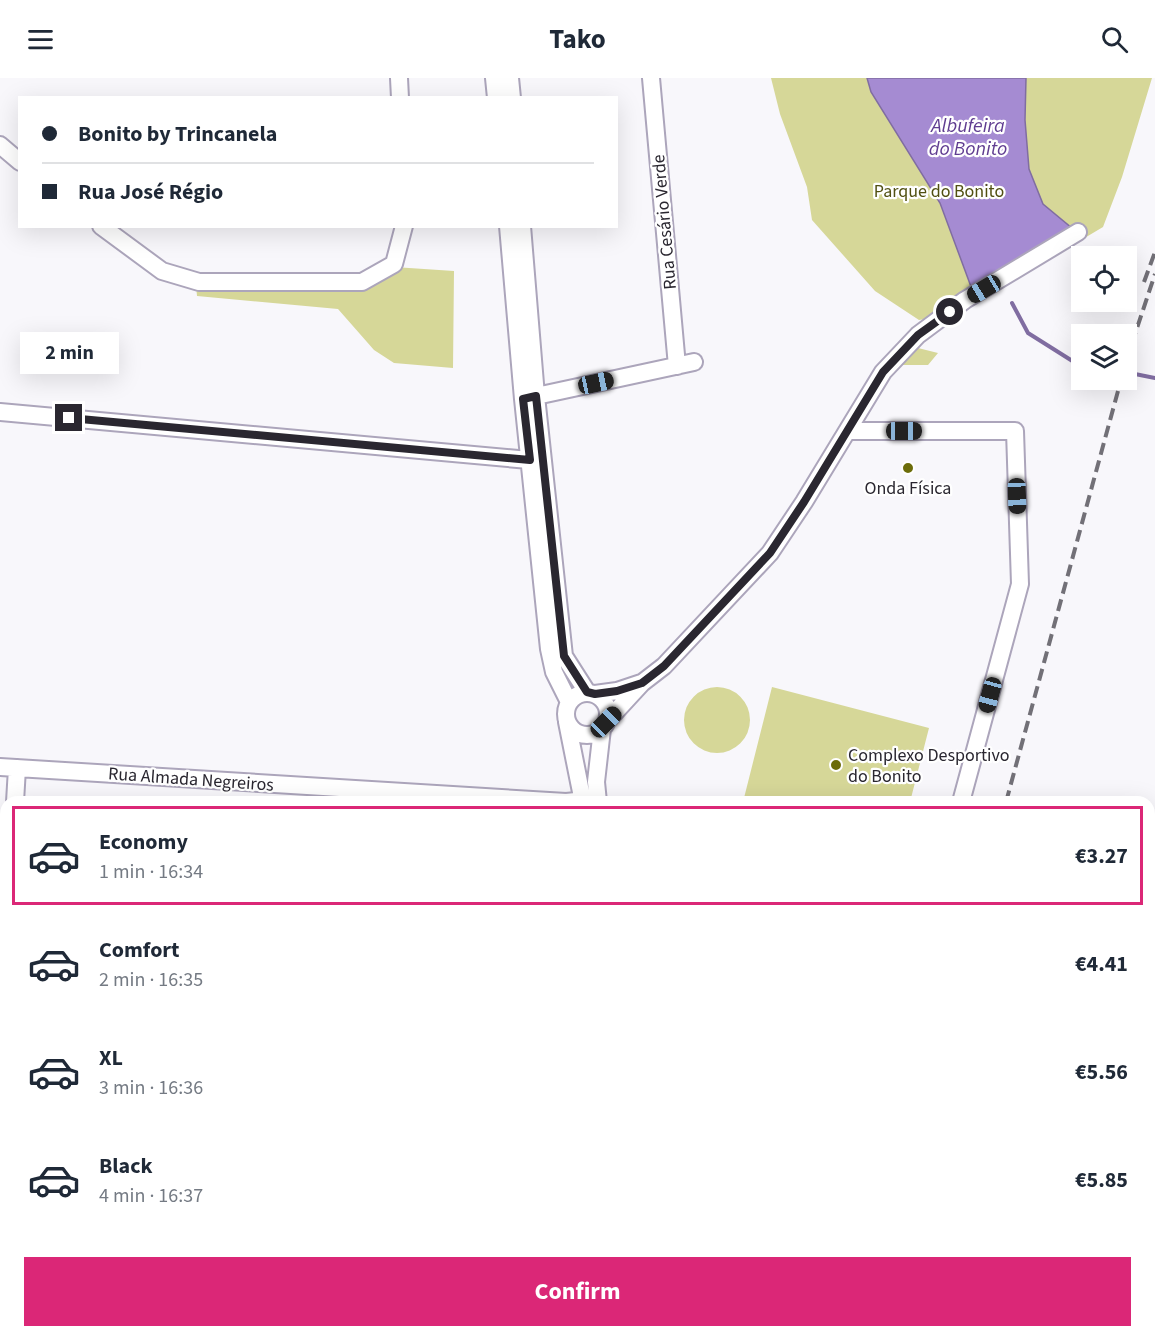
<!DOCTYPE html>
<html lang="en">
<head>
<meta charset="utf-8">
<style>
  :root { --surface:#fff; --page:#f2f2f3; --text:#1f2937; --muted:#747a83; --line:#e0e1e3; --accent:#db2777 }
  body { margin:0; font-family:"Source Sans 3",sans-serif; background:var(--page); color:var(--text); height:100vh; display:flex; flex-direction:column; font-size:22px; white-space:nowrap }
  * { box-sizing:border-box; margin:0 }
  p { font-size:20px; color:var(--muted) }
  .icon { flex:none; width:33px; height:33px; fill:none; stroke:currentColor; stroke-width:2; stroke-linecap:round; stroke-linejoin:round }
  .map { position:relative; flex:1; overflow:hidden }
  .side { position:absolute; left:0px; top:718px; width:1155px; height:542px; display:flex; flex-direction:column; background:var(--surface); border-radius:18px 18px 0 0; box-shadow:0 6px 24px #0002 }
  .side>* { flex:none }
  .guide { position:absolute; left:18px; top:18px; width:600px; height:132px; border-radius:0px; box-shadow:0 6px 24px #0002; display:grid; align-content:center; height:132px; padding:0 24px; background:var(--surface) }
  .fabs { position:absolute; left:1071px; top:168px; display:grid; gap:12px }
  .fabs a { display:grid; place-items:center; width:66px; height:66px; border-radius:0px; background:var(--surface); box-shadow:0 6px 24px #0002; font-size:30px }
  .end { position:absolute; width:27px; height:27px; margin:-14px; border:8px solid #2a2730; background:#fff; box-shadow:0 0 0 3px #fff }
  .from { border-radius:50% }
  .bubble { position:absolute; height:42px; border-radius:0px; background:var(--surface); box-shadow:0 6px 24px #0002; font-size:20px; font-weight:700; line-height:42px; text-align:center }
  .car { position:absolute; width:18px; height:36px; margin:-18px -9px; border-radius:8px; box-shadow:0 0 4px 2px #0007; background:linear-gradient(#222 24%,#8ab4d8 0 40%,#222 0 76%,#8ab4d8 0 86%,#222 0) }
  .guide b { display:flex; align-items:center; gap:21px; height:57px; font-size:22px }
  .guide b+b { border-top:2px solid var(--line) }
  .guide i { width:15px; height:15px; background:var(--text) }
  ul { padding:10px 0 0; list-style:none }
  li { display:flex; align-items:center; gap:18px; height:99px; margin:0 12px 9px; padding:0 12px; border:3px solid transparent; border-radius:0px }
  li div { flex:1 }
  li b { display:block; font-size:22px }
  li em { font-style:normal; font-weight:700 }
  li.current { border-color:var(--accent) }
  li>.icon { width:54px; height:54px; stroke-width:1.5 }
  .button { display:flex; gap:12px; margin-top:auto; padding:12px 24px }
  .button a { flex:1; height:69px; border-radius:0px; background:var(--accent); color:#fff; font-size:24px; font-weight:700; line-height:69px; text-align:center }
  header { display:flex; justify-content:space-between; align-items:center; height:78px; padding:0 24px; background:var(--surface); font-size:27px; font-weight:700 }
  .map>svg:first-child { display:block }
  .green { fill:#d6d798 }
  .water { fill:#a58bd2; stroke:#806da1; stroke-width:1.5 }
  .lines { fill:none; stroke-linecap:round; stroke-linejoin:round }
  .stream { stroke:#806da1; stroke-width:4 }
  .minor-casing { stroke:#aca5bb; stroke-width:20 }
  .minor { stroke:#fff; stroke-width:16 }
  .rail { stroke:#727077; stroke-width:4; stroke-dasharray:12 6; stroke-linecap:butt }
  .route { stroke:#2a2730; stroke-width:8 }
  .poi-dot { fill:#6c6c0a; stroke:#fff; stroke-width:2 }
  .labels { text-anchor:middle; stroke-width:4.5; stroke-linejoin:round; paint-order:stroke }
  .park-label { font-size:18px; fill:#515012; stroke:#fff }
  .street-label { font-size:18px; fill:#2a2730; stroke:#fff }
  .poi-label { font-size:18px; fill:#2a2730; stroke:#fff }
  .water-label { font-size:20px; font-style:italic; fill:#603d91; stroke:#fff }
</style>
</head>
<body>
<header><svg class="icon" aria-label="menu" viewBox="0 0 24 24"><path d="M4 6h16M4 12h16M4 18h16"/></svg>Tako<svg class="icon" aria-label="search" viewBox="0 0 24 24"><circle cx="10" cy="10" r="6"/><path d="M15 15l6 6"/></svg></header>
<div class="map">
<svg width="1155" height="1259" viewBox="0 0 1155 1259">
  <rect width="100%" height="100%" fill="#f8f7fb"/>
  <path class="green" d="M 771,0 L 1152,0 L 1122,99 L 1103,149 L 957,236 L 919,242 L 875,213 L 812,142 L 807,109 L 780,36 Z
    M 394,189 L 454,193 L 453,290 L 394,285 L 374,272 L 338,231 L 197,218 L 196,207 L 358,208 Z
    M 918,270 L 938,275 L 928,287 L 902,287 Z
    M684 642a33 33 0 1 1 66 0a33 33 0 1 1-66 0Z
    M 772,609 L 929,650 L 910,724 L 743,724 Z
    M 674,1254 L 827,1254 L 825,1259 L 674,1259 Z"/>
  <path class="water" d="M 867,0 L 1026,0 L 1025,42 L 1029,91 L 1043,126 L 1073,151 L 973,214 L 940,125 L 871,14 Z"/>
  <g class="lines">
    <path class="stream" d="M 1012,225 L 1028,255 L 1074,284 L 1082,286
      M 1135,296 L 1155,300
      M 1149,1259 L 1155,1213"/>
    <defs>
      <path id="minor" d="M 399,0 L 400,20
        M 494,0 L 496,20
        M 510,0 L 512,20
        M 651,0 L 677,288
        M 0,67 L 20,84
        M 101,148 L 162,193 L 199,204 L 362,204 L 394,186 L 404,148
        M 508,148 L 523,321 L 549,571 L 554,594 L 569,624
        M 522,148 L 536,318 L 564,578 L 587,614
        M 527,320 L 694,284
        M 0,334 L 529,382
        M 847,353 L 1015,353 L 1020,506 L 961,724
        M566 636a21 21 0 1 1 42 0a21 21 0 1 1-42 0Z
        M 595,616 L 617,613 L 641,605
        M 567,644 L 583,724
        M 606,644 L 642,605 L 664,588 L 770,475 L 804,424 L 883,294 L 918,257 L 965,222 L 1078,154
        M 0,689 L 566,724 L 597,721
        M 15,724 L 17,690
        M 598,724 L 596,704 L 602,651
        M 5,898 L 6,882
        M 0,1113 L 6,1114
        M 637,1254 L 637,1259
        M 651,1254 L 651,1259
        M 829,1259 L 831,1254"/>
    </defs>
    <use href="#minor" class="minor-casing"/>
    <use href="#minor" class="minor"/>
    <path class="rail" d="M 1144,204 L 1155,174
      M 1126,283 L 1155,196
      M 1006,724 L 1121,302
      M 862,1259 L 863,1254"/>
  </g>
  <g class="lines">
    <path class="route" d="M 69,340 L 530,382 L 523,321 L 536,318 L 564,578 L 587,614 L 595,616 L 617,613 L 642,605 L 664,588 L 770,475 L 804,424 L 883,294 L 918,257 L 950,234"/>
  </g>
  <g class="poi-dot">
    <circle cx="908" cy="390" r="6"/>
    <circle cx="836" cy="687" r="6"/>
  </g>
  <g class="labels">
    <g class="park-label">
      <text x="939" y="119">Parque do Bonito</text>
    </g>
    <g class="street-label">
      <text transform="translate(664 144) rotate(-95)" y="6">Rua Cesário Verde</text>
      <text transform="translate(191 701) rotate(4)" y="6">Rua Almada Negreiros</text>
    </g>
    <g class="poi-label">
      <text x="908" y="416">Onda Física</text>
      <text x="848" y="683" text-anchor="start">Complexo Desportivo<tspan x="848" dy="21">do Bonito</tspan></text>
    </g>
    <g class="water-label">
      <text x="968" y="54">Albufeira<tspan x="968" dy="23">do Bonito</tspan></text>
    </g>
  </g>
</svg>
<div class="fabs">
<a><svg class="icon" aria-label="locate" viewBox="0 0 24 24"><circle cx="12" cy="12" r="6"/><path d="M12 2v4M12 18v4M2 12h4M18 12h4"/></svg></a>
<a><svg class="icon" aria-label="layers" viewBox="0 0 24 24"><path d="M12 4l9 5-9 5-9-5zM3 14l9 5 9-5"/></svg></a>
</div>
<i class="end from" style="left:950px;top:234px"></i>
<i class="end" style="left:69px;top:340px"></i>
<div class="bubble" style="left:20px;top:254px;width:99px">2 min</div>
<i class="car" style="left:984px;top:211px;rotate:239deg"></i>
<i class="car" style="left:596px;top:305px;rotate:78deg"></i>
<i class="car" style="left:904px;top:353px;rotate:90deg"></i>
<i class="car" style="left:1017px;top:418px;rotate:178deg"></i>
<i class="car" style="left:990px;top:617px;rotate:195deg"></i>
<i class="car" style="left:606px;top:644px;rotate:45deg"></i>
<div class="guide">
<b><i class="from"></i>Bonito by Trincanela</b>
<b><i></i>Rua José Régio</b>
</div>
<section class="side">
<ul>
<li class="current"><svg class="icon" aria-label="car" viewBox="0 0 24 24"><path d="M5 17H2v-5l4-1 3-4h7l3 4 3 1v5h-3M9 17h6M6 11h13"/><circle cx="7" cy="17" r="2"/><circle cx="17" cy="17" r="2"/></svg><div><b>Economy</b><p>1 min · 16:34</p></div><em>€3.27</em></li>
<li><svg class="icon" aria-label="car" viewBox="0 0 24 24"><path d="M5 17H2v-5l4-1 3-4h7l3 4 3 1v5h-3M9 17h6M6 11h13"/><circle cx="7" cy="17" r="2"/><circle cx="17" cy="17" r="2"/></svg><div><b>Comfort</b><p>2 min · 16:35</p></div><em>€4.41</em></li>
<li><svg class="icon" aria-label="car" viewBox="0 0 24 24"><path d="M5 17H2v-5l4-1 3-4h7l3 4 3 1v5h-3M9 17h6M6 11h13"/><circle cx="7" cy="17" r="2"/><circle cx="17" cy="17" r="2"/></svg><div><b>XL</b><p>3 min · 16:36</p></div><em>€5.56</em></li>
<li><svg class="icon" aria-label="car" viewBox="0 0 24 24"><path d="M5 17H2v-5l4-1 3-4h7l3 4 3 1v5h-3M9 17h6M6 11h13"/><circle cx="7" cy="17" r="2"/><circle cx="17" cy="17" r="2"/></svg><div><b>Black</b><p>4 min · 16:37</p></div><em>€5.85</em></li>
</ul>
<div class="button"><a>Confirm</a></div>
</section>
</div>
</body>
</html>
